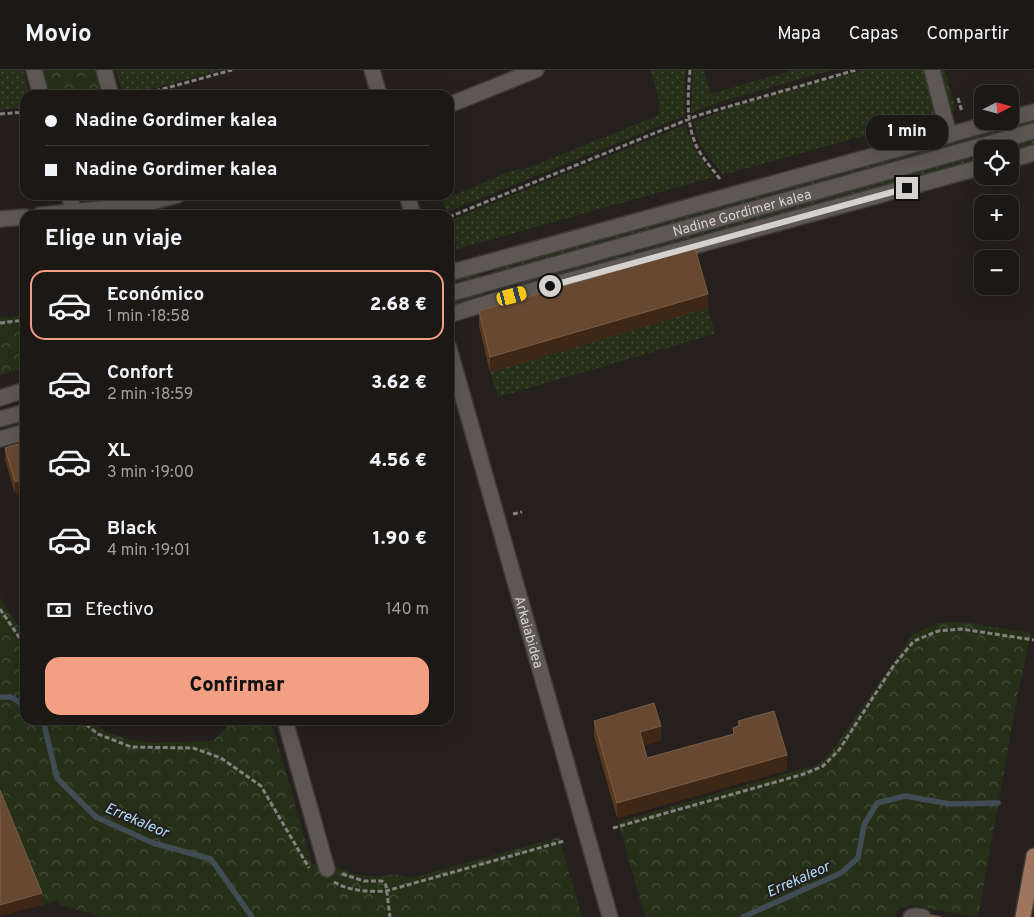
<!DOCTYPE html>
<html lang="es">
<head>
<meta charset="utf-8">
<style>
  :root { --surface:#1c1816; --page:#25211f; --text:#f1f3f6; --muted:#a0a0a1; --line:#3a3735; --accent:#f39f84 }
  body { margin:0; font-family:Overpass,sans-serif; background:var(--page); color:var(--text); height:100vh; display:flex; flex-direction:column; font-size:19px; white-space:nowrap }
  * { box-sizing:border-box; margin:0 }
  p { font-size:16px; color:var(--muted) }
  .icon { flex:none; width:28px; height:28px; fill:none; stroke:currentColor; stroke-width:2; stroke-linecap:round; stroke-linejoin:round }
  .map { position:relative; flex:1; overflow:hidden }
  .details { position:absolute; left:20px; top:140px; width:434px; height:515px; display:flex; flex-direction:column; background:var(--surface); border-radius:15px; box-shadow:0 5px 20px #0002,0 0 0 1px var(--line) }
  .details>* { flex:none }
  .hud { position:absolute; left:20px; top:20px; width:434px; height:110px; border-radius:15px; box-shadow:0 5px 20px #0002,0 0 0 1px var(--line); display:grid; align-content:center; height:110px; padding:0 25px; background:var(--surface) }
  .needle { width:32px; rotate:84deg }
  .tools { position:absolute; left:974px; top:15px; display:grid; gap:10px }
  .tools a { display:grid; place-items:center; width:45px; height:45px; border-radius:10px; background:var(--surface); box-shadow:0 5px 20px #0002,0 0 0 1px var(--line); font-size:25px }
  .end { position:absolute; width:22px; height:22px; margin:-11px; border:6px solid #d4d1cf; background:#111; box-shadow:0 0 0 2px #111 }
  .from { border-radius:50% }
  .bubble { position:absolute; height:35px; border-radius:15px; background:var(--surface); box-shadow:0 5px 20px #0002,0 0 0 1px var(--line); font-size:16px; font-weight:800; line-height:35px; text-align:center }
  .car { position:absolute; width:15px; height:30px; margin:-15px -8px; border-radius:6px; box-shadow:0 0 4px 1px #0007; background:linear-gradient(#f5c518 24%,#345 0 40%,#f5c518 0 76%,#345 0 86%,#f5c518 0) }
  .hud b { display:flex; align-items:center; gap:18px; height:48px; font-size:19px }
  .hud b+b { border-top:1px solid var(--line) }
  .hud i { width:12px; height:12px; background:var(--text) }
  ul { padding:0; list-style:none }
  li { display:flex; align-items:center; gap:15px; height:70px; margin:0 10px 8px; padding:0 15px; border:2px solid transparent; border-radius:15px }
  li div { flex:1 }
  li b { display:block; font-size:19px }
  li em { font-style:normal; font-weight:800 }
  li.on { border-color:var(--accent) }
  li>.icon { width:45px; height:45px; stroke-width:1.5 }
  h2 { padding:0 25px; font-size:22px; line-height:60px }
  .pay { display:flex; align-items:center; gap:12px; height:55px; padding:0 25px; font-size:19px }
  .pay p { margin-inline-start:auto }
  .button { display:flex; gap:10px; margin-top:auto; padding:10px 25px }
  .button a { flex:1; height:58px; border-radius:15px; background:var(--accent); color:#111; font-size:20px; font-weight:800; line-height:58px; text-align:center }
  header { display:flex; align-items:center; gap:30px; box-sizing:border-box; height:70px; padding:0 25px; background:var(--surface); border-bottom:1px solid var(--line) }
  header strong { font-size:24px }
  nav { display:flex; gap:28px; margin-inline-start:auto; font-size:18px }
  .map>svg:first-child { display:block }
  .grass { fill:url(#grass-dots) }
  .park { fill:url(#park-crowns) }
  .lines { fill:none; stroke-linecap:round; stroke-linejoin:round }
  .stream { stroke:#404d54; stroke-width:5.5 }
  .street-casing { stroke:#3e3a38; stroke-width:18 }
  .primary-casing { stroke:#3e3a38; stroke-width:18 }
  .path { stroke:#84807d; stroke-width:3; stroke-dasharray:5 2.5; stroke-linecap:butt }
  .street { stroke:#5d5854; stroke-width:15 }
  .primary { stroke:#9f755e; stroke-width:15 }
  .wall { fill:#5a381d }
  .shaded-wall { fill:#3f2715 }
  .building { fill:#674830; stroke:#785e49 }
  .route { stroke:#d4d1cf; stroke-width:6 }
  .labels { text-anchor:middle; stroke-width:4.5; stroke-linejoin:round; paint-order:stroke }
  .street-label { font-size:14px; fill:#d4d1cf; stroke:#25201d }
  .water-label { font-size:15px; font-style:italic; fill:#afddf5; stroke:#25201d }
</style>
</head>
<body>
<header>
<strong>Movio</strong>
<nav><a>Mapa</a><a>Capas</a><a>Compartir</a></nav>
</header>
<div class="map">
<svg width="1034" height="847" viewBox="0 0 1034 847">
  <defs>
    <pattern id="grass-dots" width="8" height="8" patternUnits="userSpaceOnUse" patternTransform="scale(1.25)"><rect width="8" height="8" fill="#263019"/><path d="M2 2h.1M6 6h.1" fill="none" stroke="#454d39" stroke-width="1.8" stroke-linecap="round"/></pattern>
    <pattern id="park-crowns" width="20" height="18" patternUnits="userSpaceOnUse" patternTransform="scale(1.25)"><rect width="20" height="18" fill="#263019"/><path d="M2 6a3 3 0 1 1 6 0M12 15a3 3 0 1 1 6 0" fill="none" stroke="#454d39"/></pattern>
  </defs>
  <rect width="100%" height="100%" fill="#25201d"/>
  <path class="grass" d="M 0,0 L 23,0 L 29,25 L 25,25 L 25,37 L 0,40 Z
    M 116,0 L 221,0 L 130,25 L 123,25 Z
    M 651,0 L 685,0 L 684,46 L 447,142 L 443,132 L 447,128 L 511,101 L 528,98 L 659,45 L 659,32 Z
    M 693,0 L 704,0 L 710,24 L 794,0 L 832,0 L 726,30 L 691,43 Z
    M 864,0 L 945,0 L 956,40 L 723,105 L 700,75 L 693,52 L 732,37 Z
    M 1034,47 L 1034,55 L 494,205 L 492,198 Z
    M 685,55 C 691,76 702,90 714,107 L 457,179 L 449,151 Z
    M 1034,67 L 1034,75 L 1010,82 L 1010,79 L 993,79 Z
    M 982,82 L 982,89 L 499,224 L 496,217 Z
    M 478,202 L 480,209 L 449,218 L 449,210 Z
    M 483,220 L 485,227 L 449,238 L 449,230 Z
    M 708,238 L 715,264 L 498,327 L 490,302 Z"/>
  <path class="park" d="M 40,0 L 99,0 L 106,25 L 47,25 Z
    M 25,245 L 25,298 L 0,305 L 0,248 Z
    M 0,528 L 25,566 L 25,650 L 89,650 L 106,662 L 128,669 L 151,673 L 213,671 L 227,657 L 230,650 L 271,650 L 312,794 L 336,797 L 354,804 L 375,807 L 394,804 L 412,808 L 559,767 L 582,847 L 102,847 L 60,835 L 58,830 L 42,835 L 0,731 Z
    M 963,552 L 1031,563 L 1018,623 L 978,847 L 908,835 C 902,837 896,840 895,847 L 645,847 L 618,752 L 819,694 L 835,677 L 912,565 L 937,553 Z"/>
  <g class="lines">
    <path class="stream" d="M 0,627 L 11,627 L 25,636
      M 43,650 L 57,708 L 96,747 L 153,773 L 211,789 L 252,847
      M 743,847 L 841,803 L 858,788 L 864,755 L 877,733 L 905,726 L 950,734 L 998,733"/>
    <defs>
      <g id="street">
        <path d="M 34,0 L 41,25"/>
        <path d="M 104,0 L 111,25"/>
        <path d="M 372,0 L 379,25"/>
        <path d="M 932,0 L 949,65"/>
        <path d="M 449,35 L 536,0"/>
        <path d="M 1010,48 L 1034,42"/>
        <path d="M 1010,90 L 1034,83"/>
        <path d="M 69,125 L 75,145"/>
        <path d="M 407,125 L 413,145"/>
        <path d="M 40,145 L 140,135 L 178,125"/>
        <path d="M 0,149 L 25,147"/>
        <path d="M 449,203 L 999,51"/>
        <path id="s1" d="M 449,224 L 1034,61"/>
        <path d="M 449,245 L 494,231 L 982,97"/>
        <path id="s2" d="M 449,278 L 610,847"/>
        <path d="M 0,328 L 25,320"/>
        <path d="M 0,349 L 25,342"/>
        <path d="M 0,369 L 25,362"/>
        <path d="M 285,650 L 327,799"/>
        <path d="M 911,847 L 915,846 L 923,847"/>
      </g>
      <path id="primary" d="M 1023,847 L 1034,786"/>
    </defs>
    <use href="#street" class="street-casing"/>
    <use href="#primary" class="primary-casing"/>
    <path class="path" d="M 690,0 C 688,23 686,48 694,70 C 699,85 711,97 720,109
      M 141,25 L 232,0
      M 958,28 L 962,42
      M 0,44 L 25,42
      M 449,147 L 699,45 L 856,0
      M 0,253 L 25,250
      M 513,444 L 522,442
      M 0,539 L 25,576
      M 80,650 L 98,664 L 131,677 L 193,678 L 221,688 L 261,716 L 309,798
      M 613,758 L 804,704 L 823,696 L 839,680 L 894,595 L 914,571 L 938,561 L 961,559 L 1034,570
      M 342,804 L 364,811 L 382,811 L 386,815 L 390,847
      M 334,812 C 349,821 369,822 386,821 L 564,771"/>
    <use href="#street" class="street"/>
    <use href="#primary" class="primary"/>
  </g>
  <path class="wall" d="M 708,238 L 490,302 L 479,256 L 479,241 Z
    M 25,372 L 15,424 L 5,389 L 5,378 Z
    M 594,651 L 661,670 L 644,676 L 647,688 L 733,664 L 733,658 L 738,656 L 738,651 L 787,700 L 617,748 L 594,666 Z"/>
  <path class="shaded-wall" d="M 708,224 L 708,238 L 490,302 L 490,287 Z
    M 25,409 L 25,421 L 15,424 L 15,412 Z
    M 661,656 L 661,670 L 640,677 L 640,662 Z
    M 787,685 L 787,700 L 617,748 L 617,733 Z
    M 42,823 L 42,835 L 0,846 L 0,835 Z"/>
  <path class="building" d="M 695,178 L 708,224 L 490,287 L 479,241 Z
    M 25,372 L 25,409 L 15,412 L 5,378 Z
    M 654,633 L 661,656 L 640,662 L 647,688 L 734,664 L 733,658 L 740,655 L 738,651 L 774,641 L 787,685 L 617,733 L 594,651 Z
    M 0,720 L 42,823 L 0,835 Z
    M 931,845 L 941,847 L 931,847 Z"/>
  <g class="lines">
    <path class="route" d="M 550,216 L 907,118"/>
  </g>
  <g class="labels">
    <g class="street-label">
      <text dy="5" stroke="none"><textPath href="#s1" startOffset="304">Nadine Gordimer kalea</textPath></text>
      <text dy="5" stroke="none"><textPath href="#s2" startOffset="295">Arkaiabidea</textPath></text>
    </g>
    <g class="water-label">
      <text transform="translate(137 750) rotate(23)" y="5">Errekaleor</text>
      <text transform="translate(798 809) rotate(-24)" y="5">Errekaleor</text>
    </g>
  </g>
</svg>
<div class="tools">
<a><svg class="needle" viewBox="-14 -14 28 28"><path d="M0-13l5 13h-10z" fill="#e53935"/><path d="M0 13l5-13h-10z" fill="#a0a0a1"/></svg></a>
<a><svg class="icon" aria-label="locate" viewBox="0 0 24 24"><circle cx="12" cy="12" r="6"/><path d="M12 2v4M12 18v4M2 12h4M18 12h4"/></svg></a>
<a>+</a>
<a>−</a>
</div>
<i class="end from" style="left:550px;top:216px"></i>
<i class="end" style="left:907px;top:118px"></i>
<div class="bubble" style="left:866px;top:45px;width:82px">1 min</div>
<i class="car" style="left:512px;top:226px;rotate:75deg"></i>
<div class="hud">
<b><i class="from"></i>Nadine Gordimer kalea</b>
<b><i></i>Nadine Gordimer kalea</b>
</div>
<section class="details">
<h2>Elige un viaje</h2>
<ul>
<li class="on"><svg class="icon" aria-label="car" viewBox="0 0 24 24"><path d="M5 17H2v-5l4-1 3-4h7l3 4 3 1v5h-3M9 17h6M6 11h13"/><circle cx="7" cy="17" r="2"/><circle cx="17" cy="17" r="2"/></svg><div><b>Económico</b><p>1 min · 18:58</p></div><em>2.68 €</em></li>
<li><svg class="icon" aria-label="car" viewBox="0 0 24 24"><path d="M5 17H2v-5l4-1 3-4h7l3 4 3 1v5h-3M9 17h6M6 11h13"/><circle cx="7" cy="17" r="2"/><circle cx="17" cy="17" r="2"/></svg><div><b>Confort</b><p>2 min · 18:59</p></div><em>3.62 €</em></li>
<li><svg class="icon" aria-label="car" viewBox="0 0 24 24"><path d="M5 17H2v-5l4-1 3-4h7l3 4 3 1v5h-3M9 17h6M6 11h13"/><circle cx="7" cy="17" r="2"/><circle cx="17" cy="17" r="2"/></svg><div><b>XL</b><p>3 min · 19:00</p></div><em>4.56 €</em></li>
<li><svg class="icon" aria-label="car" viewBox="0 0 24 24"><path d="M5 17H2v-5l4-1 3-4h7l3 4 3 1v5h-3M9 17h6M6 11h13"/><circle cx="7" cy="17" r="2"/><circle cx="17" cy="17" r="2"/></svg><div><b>Black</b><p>4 min · 19:01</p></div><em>1.90 €</em></li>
</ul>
<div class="pay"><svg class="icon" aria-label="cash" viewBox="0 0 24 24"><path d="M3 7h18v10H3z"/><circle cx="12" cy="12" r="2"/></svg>Efectivo<p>140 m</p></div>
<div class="button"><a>Confirmar</a></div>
</section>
</div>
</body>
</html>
